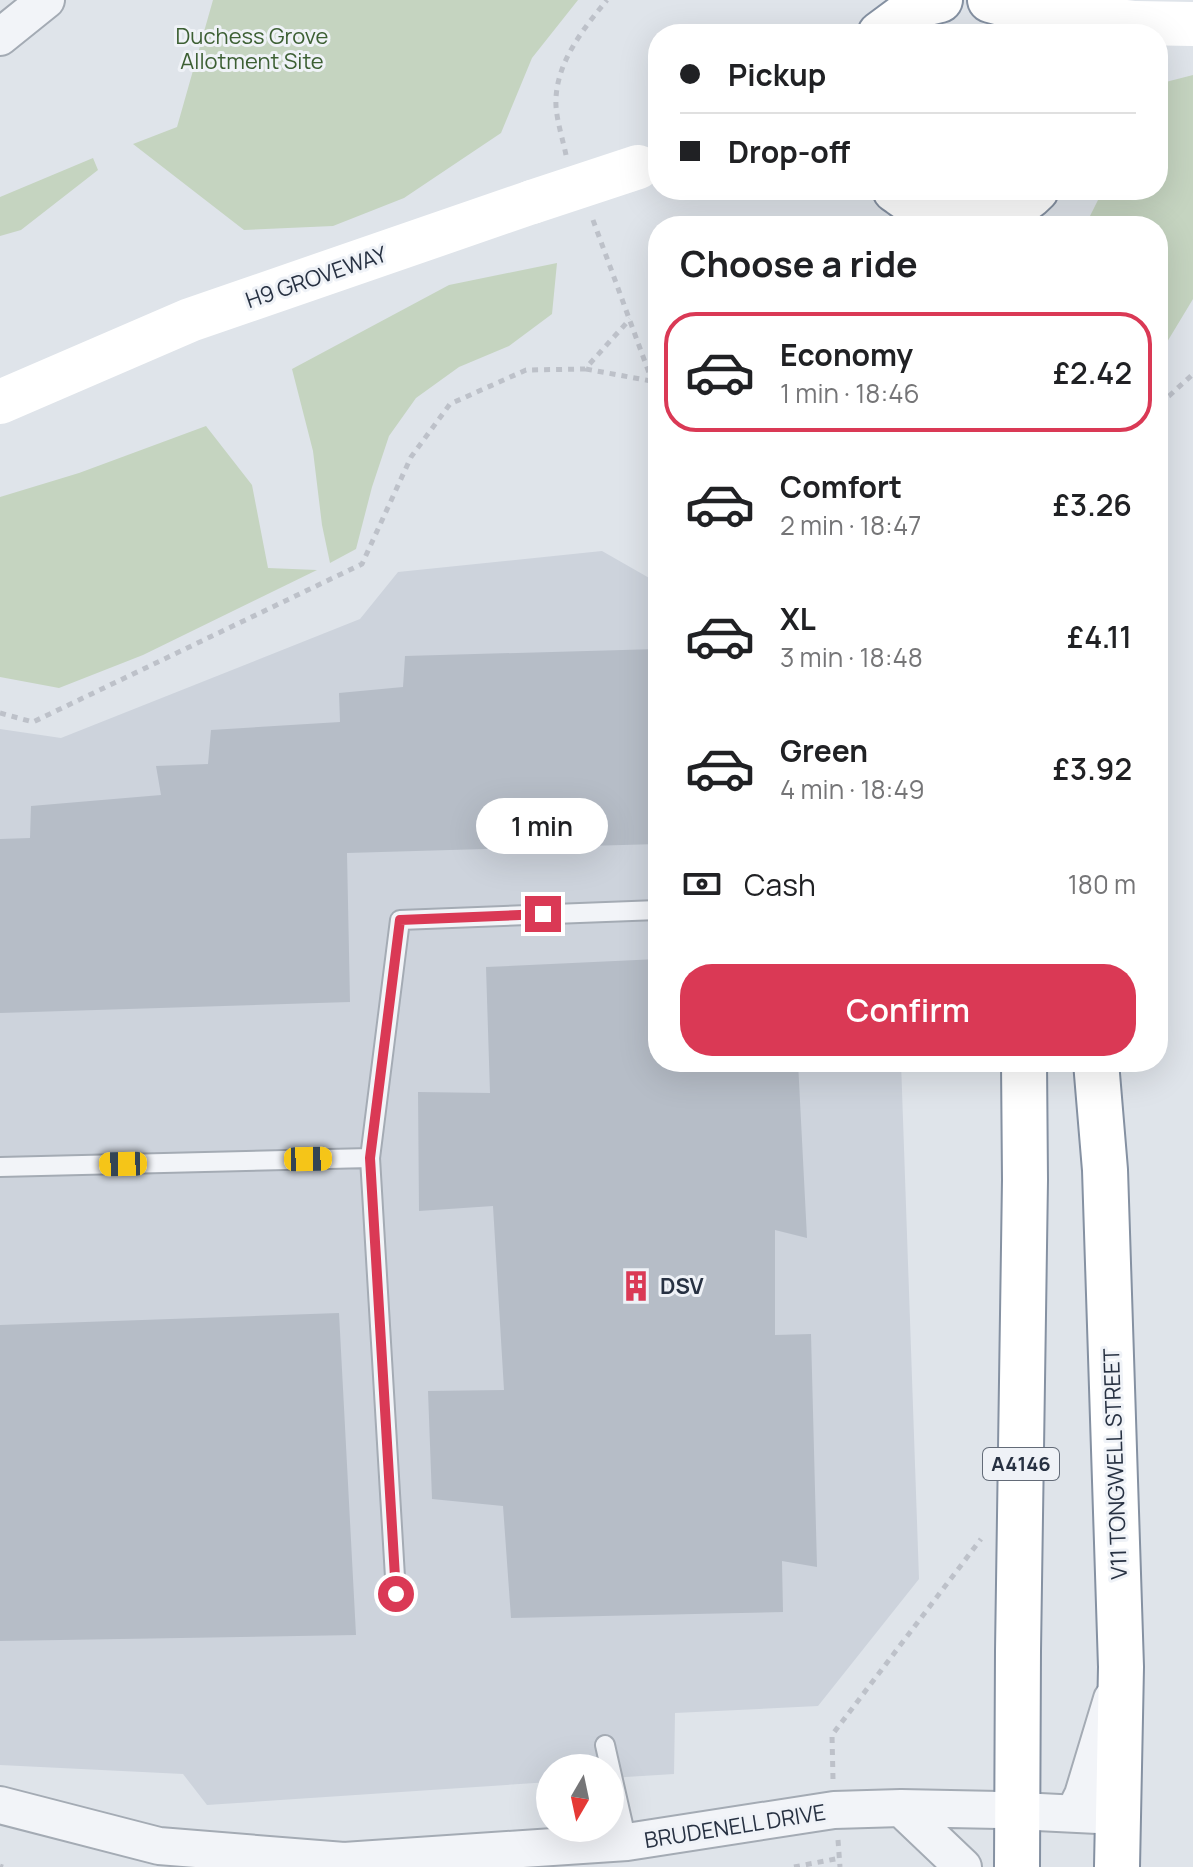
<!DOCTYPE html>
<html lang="en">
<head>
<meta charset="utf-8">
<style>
  :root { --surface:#fff; --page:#f6f6f6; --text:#202124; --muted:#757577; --line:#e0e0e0; --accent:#da3955 }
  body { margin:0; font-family:Manrope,sans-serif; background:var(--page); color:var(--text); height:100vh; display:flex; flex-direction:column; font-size:30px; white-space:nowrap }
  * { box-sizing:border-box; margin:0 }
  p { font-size:26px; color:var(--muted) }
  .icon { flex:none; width:44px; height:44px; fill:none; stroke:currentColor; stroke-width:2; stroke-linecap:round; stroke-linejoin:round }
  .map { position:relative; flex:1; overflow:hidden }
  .side { position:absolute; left:648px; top:216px; width:520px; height:856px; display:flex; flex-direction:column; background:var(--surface); border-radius:32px; box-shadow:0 8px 32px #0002 }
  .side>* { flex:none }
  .banner { position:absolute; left:648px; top:24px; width:520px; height:176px; border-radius:32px; box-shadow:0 8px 32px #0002; display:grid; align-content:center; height:176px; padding:0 32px; background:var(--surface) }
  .needle { width:52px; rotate:189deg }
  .buttons { position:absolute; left:536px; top:1754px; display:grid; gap:16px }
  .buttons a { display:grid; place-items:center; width:88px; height:88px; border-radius:50%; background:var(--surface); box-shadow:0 8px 32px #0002; font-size:40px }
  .end { position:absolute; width:36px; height:36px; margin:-18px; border:10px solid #da3955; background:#fff; box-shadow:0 0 0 4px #fff }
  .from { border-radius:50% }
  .bubble { position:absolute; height:56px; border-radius:28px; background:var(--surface); box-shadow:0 8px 32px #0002; font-size:26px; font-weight:600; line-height:56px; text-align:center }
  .car { position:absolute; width:24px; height:48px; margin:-24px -12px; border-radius:10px; box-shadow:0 0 6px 2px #0007; background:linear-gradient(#f5c518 24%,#345 0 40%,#f5c518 0 76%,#345 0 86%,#f5c518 0) }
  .banner b { display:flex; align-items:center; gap:28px; height:76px; font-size:30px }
  .banner b+b { border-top:2px solid var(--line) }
  .banner i { width:20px; height:20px; background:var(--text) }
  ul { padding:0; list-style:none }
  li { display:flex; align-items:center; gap:24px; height:120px; margin:0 16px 12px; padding:0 16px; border:4px solid transparent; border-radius:32px }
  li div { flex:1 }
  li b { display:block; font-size:30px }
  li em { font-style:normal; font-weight:600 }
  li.active { border-color:var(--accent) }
  li>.icon { width:72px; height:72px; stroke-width:1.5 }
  h2 { padding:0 32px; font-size:36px; line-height:96px }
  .pay { display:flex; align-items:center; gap:20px; height:88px; padding:0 32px; font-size:30px }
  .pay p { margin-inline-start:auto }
  .button { display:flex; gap:16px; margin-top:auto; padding:16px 32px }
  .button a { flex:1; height:92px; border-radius:32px; background:var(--accent); color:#fff; font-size:32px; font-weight:600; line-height:92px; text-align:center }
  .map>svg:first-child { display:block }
  .built { fill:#cdd3dc }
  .green { fill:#c5d4c0 }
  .building { fill:#b6bdc7 }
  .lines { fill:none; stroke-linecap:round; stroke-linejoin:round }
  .lane-casing { stroke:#a4abb4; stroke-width:22 }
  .street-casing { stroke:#a4abb4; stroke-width:40 }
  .highway-casing { stroke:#8591a2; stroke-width:48 }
  .path { stroke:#bdc1c9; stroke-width:5; stroke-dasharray:6 6; stroke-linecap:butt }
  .lane { stroke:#f2f4f8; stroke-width:18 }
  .street { stroke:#f2f4f8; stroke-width:36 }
  .secondary { stroke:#fff; stroke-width:44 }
  .highway { stroke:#fff; stroke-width:44 }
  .secondary-bridge { stroke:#fff; stroke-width:44 }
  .route { stroke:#da3955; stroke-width:10 }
  .labels { text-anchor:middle; stroke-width:6; stroke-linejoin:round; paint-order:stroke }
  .shield { fill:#eff2f7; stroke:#636b78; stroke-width:2 }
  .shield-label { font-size:20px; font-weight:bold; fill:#273142 }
  .park-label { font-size:22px; fill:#3c5f33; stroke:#eff2f7 }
  .street-label { font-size:22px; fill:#273142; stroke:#eff2f7 }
  .poi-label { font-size:22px; font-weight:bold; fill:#273142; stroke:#eff2f7; text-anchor:start }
</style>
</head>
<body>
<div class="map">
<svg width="1193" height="1867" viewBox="0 0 1193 1867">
  <rect width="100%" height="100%" fill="#dfe4ea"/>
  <path class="built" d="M 602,551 L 658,583 L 658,1062 L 901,1062 L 919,1579 L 818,1706 L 675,1713 L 674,1774 L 610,1778 L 610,1768 L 550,1768 L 550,1782 L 207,1805 L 183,1774 L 0,1765 L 0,729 L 61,738 L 360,619 L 398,572 Z"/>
  <path class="green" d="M 213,0 L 578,0 L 532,58 L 501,133 L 404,198 L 333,226 L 244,230 L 133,144 L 177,127 Z
    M 1193,75 L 1193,299 L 1158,357 L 1158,226 L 1085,226 L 1103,190 L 1158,190 L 1158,84 Z
    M 93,158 L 98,170 L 21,230 L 0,236 L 0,197 Z
    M 557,263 L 552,314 L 509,346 L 459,367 L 416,398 L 389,436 L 372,487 L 356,549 L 330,563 L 322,525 L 313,451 L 292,369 L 449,285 Z
    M 206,426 L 252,485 L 268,568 L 317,570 L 143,655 L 59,688 L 0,677 L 0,497 L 79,473 Z"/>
  <path class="building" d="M 658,649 L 658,844 L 347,853 L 350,1002 L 0,1013 L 0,839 L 30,838 L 31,806 L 161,795 L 156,766 L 208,764 L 211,730 L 340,722 L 339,693 L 403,687 L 405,656 Z
    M 658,959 L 658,1062 L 798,1062 L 807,1238 L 775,1230 L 775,1335 L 811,1334 L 817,1567 L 782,1561 L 783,1612 L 511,1618 L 503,1506 L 432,1499 L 428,1391 L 504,1390 L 493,1206 L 419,1211 L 418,1092 L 490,1093 L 486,967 Z
    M 339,1313 L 356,1635 L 0,1641 L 0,1325 Z"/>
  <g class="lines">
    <defs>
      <path id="lane" d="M 370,1158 L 396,1594
        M 0,1167 L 370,1158 L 400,920 L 658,910
        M 605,1745 L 627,1842"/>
      <path id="street" d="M 0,37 L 46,0
        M 0,1805 L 159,1846 L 344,1861 L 627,1842 L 834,1810 L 901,1808 L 999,1810 L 1118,1816
        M 901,1808 L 963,1867
        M 1074,1813 L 1083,1795 L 1112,1699"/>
      <path id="highway" d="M 990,0 C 1019,7 1027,14 1048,34
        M 880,34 L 919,5 L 940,0
        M 895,190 C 904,196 913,204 922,208 C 957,221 1009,219 1036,190
        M 1096,1062 L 1105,1170 L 1121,1667 L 1117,1867
        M 1017,1867 L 1018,1651 L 1025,1180 L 1024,1062"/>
    </defs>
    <use href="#lane" class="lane-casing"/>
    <use href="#street" class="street-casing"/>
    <use href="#highway" class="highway-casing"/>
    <path class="path" d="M 566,155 C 563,140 557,122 556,106 C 554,65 583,29 607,0
      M 593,220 L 652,381 L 658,387
      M 586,369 L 651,381
      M 1158,401 L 1169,396 L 1193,374
      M 1158,517 L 1162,545 L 1158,569
      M 0,713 L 33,722 L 362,564 L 411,457 L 450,404 L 526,370 L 585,369 L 630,319
      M 833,1779 L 832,1735 L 981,1539
      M 838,1840 L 840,1867
      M 0,1866 L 3,1867
      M 794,1867 L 840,1858"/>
    <use href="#lane" class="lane"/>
    <use href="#street" class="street"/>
    <path class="secondary" d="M 1025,11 L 1135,23 L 1193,24
      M 0,402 L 190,320 L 532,202"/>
    <use href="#highway" class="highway"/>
    <path class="secondary-bridge" d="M 532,202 L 638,167"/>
  </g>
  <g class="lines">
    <path class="route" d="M 396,1594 L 370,1158 L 400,920 L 543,914"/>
  </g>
  <defs>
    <symbol id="building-bare" viewBox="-9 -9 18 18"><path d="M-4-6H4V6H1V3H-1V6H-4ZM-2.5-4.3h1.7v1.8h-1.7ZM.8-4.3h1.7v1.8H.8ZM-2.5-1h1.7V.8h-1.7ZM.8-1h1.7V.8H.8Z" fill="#da3955" stroke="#eff2f7" stroke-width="2.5" paint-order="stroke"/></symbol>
  </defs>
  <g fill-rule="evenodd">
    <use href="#building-bare" x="614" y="1264" width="44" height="44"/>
  </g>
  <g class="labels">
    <rect class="shield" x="983" y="1448" width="76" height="32" rx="6"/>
    <g class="shield-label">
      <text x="1021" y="1471">A4146</text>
    </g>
    <g class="park-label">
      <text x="252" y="44">Duchess Grove<tspan x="252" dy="25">Allotment Site</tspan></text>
    </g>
    <g class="street-label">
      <text transform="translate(316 277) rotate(-19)" y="8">H9 GROVEWAY</text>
      <text transform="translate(1115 1464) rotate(-92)" y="8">V11 TONGWELL STREET</text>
      <text transform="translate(735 1826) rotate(-9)" y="8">BRUDENELL DRIVE</text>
    </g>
    <g class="poi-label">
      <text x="660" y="1294">DSV</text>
    </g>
  </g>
</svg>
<div class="buttons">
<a><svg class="needle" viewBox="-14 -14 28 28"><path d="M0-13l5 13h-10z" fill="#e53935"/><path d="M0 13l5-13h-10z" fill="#757577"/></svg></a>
</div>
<i class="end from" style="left:396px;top:1594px"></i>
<i class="end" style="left:543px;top:914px"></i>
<div class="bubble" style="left:476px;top:798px;width:132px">1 min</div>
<i class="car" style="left:308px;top:1159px;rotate:89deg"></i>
<i class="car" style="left:123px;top:1164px;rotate:269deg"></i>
<div class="banner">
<b><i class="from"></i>Pickup</b>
<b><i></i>Drop-off</b>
</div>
<section class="side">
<h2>Choose a ride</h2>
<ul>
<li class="active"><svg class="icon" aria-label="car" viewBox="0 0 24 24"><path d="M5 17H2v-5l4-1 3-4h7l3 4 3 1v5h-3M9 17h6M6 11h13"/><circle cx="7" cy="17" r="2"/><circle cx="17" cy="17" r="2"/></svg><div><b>Economy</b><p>1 min · 18:46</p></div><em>£2.42</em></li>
<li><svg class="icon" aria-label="car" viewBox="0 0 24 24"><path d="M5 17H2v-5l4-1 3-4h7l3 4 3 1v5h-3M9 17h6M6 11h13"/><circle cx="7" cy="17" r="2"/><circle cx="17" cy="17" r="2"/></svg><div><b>Comfort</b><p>2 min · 18:47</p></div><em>£3.26</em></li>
<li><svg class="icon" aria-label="car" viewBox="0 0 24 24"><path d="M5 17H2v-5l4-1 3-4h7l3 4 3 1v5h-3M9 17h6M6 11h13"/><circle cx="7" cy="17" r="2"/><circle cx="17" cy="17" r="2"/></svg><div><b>XL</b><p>3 min · 18:48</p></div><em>£4.11</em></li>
<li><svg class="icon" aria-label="car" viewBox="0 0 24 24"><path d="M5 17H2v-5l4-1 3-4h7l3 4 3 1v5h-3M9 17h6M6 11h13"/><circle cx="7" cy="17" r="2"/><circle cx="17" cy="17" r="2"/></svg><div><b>Green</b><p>4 min · 18:49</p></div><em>£3.92</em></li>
</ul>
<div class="pay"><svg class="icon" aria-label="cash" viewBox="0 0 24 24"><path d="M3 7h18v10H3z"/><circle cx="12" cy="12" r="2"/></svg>Cash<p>180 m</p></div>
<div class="button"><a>Confirm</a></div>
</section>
</div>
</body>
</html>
